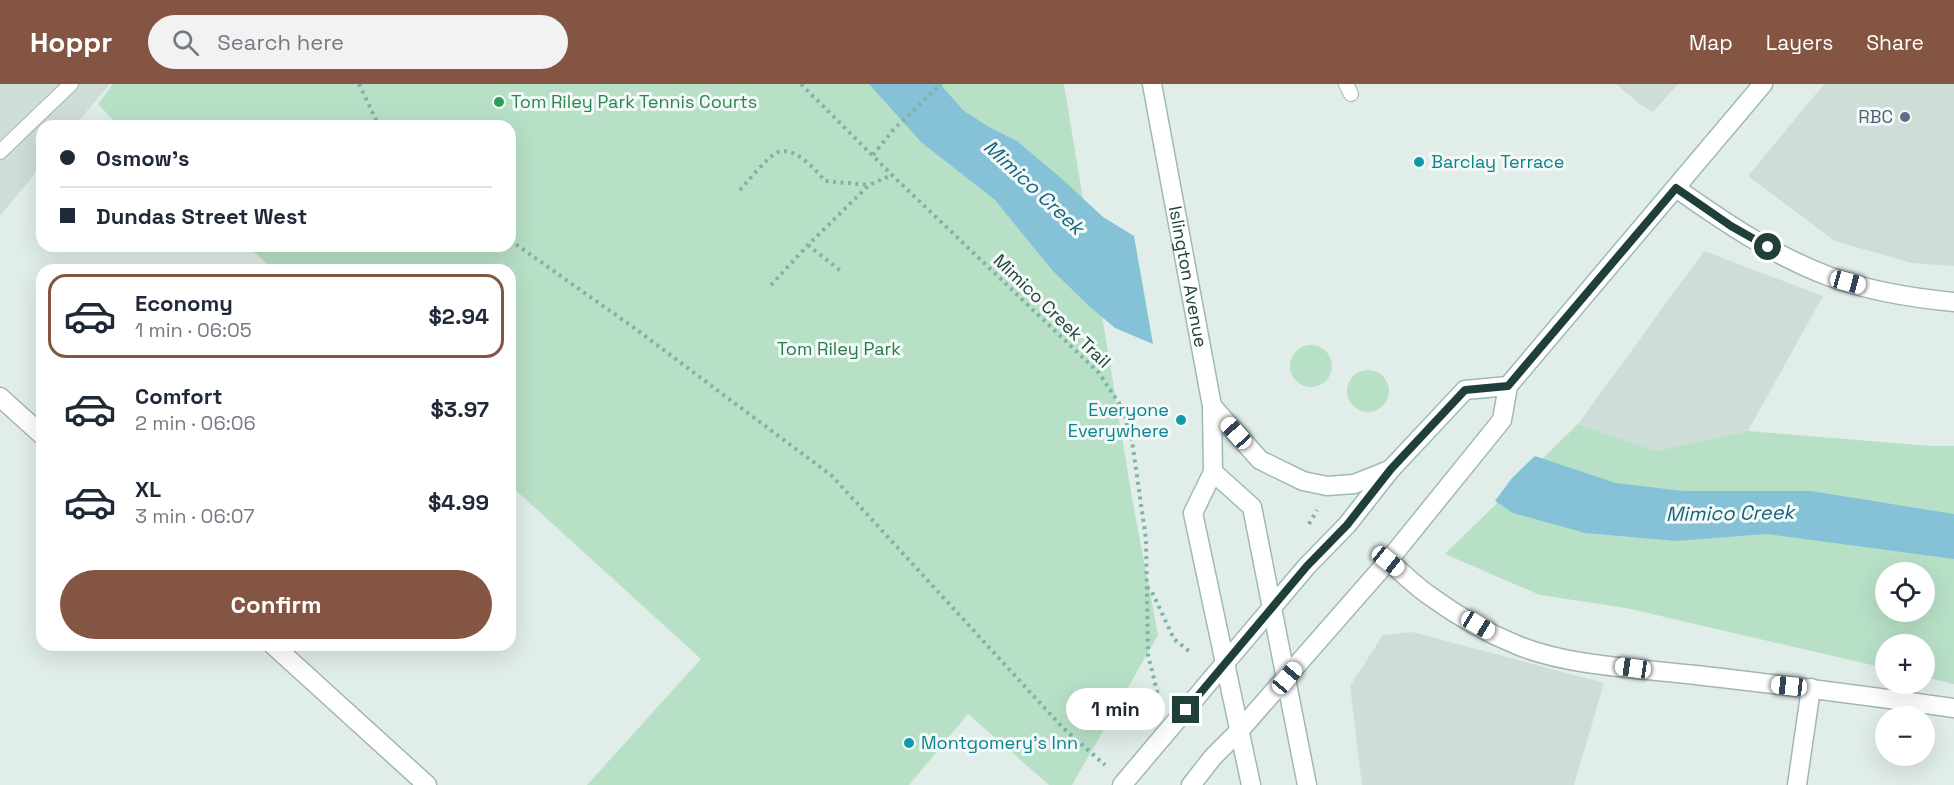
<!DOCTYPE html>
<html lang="en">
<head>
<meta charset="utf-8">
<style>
  :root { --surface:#fff; --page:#f2f2f3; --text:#1f2937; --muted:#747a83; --line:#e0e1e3; --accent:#835542 }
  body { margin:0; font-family:"Space Grotesk",sans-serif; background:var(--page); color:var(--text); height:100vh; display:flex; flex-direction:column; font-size:22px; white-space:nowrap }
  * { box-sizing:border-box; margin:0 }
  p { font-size:20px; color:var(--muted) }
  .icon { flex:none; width:33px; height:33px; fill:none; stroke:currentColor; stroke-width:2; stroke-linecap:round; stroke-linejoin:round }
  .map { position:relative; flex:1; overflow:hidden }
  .panel { position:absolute; left:36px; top:180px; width:480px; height:387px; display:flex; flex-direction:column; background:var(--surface); border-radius:18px; box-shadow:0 6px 24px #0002 }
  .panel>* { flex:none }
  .guide { position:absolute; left:36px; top:36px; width:480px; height:132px; border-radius:18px; box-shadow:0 6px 24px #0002; display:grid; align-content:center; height:132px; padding:0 24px; background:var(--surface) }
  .controls { position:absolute; left:1875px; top:478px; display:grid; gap:12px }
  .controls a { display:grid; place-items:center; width:60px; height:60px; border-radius:50%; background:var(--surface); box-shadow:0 6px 24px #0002; font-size:30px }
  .end { position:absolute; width:27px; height:27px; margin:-14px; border:8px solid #203f3a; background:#fff; box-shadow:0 0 0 3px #fff }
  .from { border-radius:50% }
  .bubble { position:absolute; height:42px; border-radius:21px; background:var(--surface); box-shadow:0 6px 24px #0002; font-size:20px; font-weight:700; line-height:42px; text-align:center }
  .car { position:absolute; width:18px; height:36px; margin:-18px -9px; border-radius:8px; box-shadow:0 0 4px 2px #0007; background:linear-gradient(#fff 24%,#345 0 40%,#fff 0 76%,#345 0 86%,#fff 0) }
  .guide b { display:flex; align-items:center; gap:21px; height:57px; font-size:22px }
  .guide b+b { border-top:2px solid var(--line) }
  .guide i { width:15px; height:15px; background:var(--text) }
  ul { padding:10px 0 0; list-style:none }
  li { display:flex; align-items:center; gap:18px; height:84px; margin:0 12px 9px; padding:0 12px; border:3px solid transparent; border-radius:18px }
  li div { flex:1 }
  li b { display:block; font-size:22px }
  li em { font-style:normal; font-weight:700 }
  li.active { border-color:var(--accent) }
  li>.icon { width:54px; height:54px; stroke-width:1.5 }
  .action { display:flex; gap:12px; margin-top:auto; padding:12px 24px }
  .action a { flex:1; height:69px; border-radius:36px; background:var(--accent); color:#fff; font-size:24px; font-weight:700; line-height:69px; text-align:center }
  header { display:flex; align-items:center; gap:36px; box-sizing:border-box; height:84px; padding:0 30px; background:var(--accent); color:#fff }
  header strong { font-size:28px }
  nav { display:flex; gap:33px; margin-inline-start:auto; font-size:21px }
  .search { width:420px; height:54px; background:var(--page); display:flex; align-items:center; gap:15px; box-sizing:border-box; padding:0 21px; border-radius:33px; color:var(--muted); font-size:22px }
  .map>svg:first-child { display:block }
  .built { fill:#cfddd8 }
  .green { fill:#b8e0c7; fill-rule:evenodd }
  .water { fill:#85c2d7 }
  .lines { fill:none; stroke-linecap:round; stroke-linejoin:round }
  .lane-casing { stroke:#a3b5b1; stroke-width:16 }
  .street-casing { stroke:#a3b5b1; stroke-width:21 }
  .secondary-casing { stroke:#9fbab3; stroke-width:21 }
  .path { stroke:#7fb3a8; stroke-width:4; stroke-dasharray:3 4.5; stroke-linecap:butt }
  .lane { stroke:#fff; stroke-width:14 }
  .street { stroke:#fff; stroke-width:18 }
  .secondary { stroke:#fff; stroke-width:18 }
  .route { stroke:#203f3a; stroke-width:8 }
  .leisure-dot { fill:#2e9e5b; stroke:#f2f9f6; stroke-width:2 }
  .service-dot { fill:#5c6f8a; stroke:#f2f9f6; stroke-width:2 }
  .culture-dot { fill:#0f9aa8; stroke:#f2f9f6; stroke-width:2 }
  .labels { text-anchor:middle; stroke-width:6; stroke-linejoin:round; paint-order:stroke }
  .leisure-label { font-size:18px; fill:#27864d; stroke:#f2f9f6; text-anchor:start }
  .service-label { font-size:18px; fill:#4e5e75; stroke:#f2f9f6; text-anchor:end }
  .culture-label { font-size:18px; fill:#0d838f; stroke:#f2f9f6; text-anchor:start }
  .street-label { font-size:18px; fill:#203f3a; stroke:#f2f9f6 }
  .park-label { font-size:18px; fill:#27794f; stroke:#f2f9f6 }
  .water-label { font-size:20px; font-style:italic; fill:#156380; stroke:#f2f9f6 }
</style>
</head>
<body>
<header>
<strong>Hoppr</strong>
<div class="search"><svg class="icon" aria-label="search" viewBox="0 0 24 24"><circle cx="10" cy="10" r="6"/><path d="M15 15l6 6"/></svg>Search here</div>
<nav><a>Map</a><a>Layers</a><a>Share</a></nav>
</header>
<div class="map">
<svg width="1954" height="701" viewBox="0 0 1954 701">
  <rect width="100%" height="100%" fill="#e1ede9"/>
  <path class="built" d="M 0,0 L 110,0 L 74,42 L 42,42 L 42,81 L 0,132 Z
    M 1616,0 L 1678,0 L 1653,28 L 1640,20 Z
    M 1824,0 L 1954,0 L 1954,182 L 1912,179 L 1835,157 L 1748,92 Z
    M 1704,167 L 1823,212 L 1748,347 L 1656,367 L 1578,340 Z
    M 1412,548 L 1604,599 L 1574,701 L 1362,701 L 1350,602 L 1383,551 Z"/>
  <path class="green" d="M 113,0 L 1064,0 L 1132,414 L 1158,551 L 1072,701 L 1049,701 L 968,630 L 909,701 L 587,701 L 701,575 L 510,401 L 510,186 L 274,186 L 247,162 L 510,162 L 510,42 L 119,42 L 98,20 Z
    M1290 282a21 21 0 1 1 42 0a21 21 0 1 1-42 0Z
    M1347 307a21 21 0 1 1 42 0a21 21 0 1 1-42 0Z
    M 1578,340 L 1656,367 L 1748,347 L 1930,362 L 1954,362 L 1954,600 L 1925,593 L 1924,561 L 1886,561 L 1885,584 L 1626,524 L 1540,511 L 1445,470 ZM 1886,489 L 1924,489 L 1924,528 L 1886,528 Z"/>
  <path class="water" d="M 869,0 L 940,0 L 964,27 L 989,43 L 1017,57 L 1061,94 L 1103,133 L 1134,152 L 1153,260 L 1115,244 L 1089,222 L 1052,186 L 995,116 L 921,58 Z
    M 1535,372 L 1616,399 L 1683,407 L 1811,407 L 1954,430 L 1954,475 L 1766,450 L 1676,457 L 1585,449 L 1513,429 L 1495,417 L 1512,394 Z"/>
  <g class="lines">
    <defs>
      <path id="lane" d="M 1346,0 L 1351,10
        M 0,68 L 71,0"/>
      <path id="street" d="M 1676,104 C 1724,138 1773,171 1828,192 C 1868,207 1912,214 1954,218
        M 0,313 L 42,351
        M 1388,477 C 1402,488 1415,502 1430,512 C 1456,531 1487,549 1517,561 C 1567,582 1642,585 1696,591 C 1783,601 1868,612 1954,624
        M 273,561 L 427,701
        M 1797,701 L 1811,604"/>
      <g id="secondary">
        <path id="s1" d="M 1152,0 L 1212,322 L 1213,388 L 1193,429 L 1251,701"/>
        <path d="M 1212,322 L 1260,376 L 1303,397 L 1327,402 L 1354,400 L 1389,386"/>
        <path d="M 1213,388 L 1252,423 L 1307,701"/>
        <path d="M 1122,701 L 1307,482 L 1347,441 L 1391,385 L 1465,306 L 1508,302"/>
        <path d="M 1191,701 L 1213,673 L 1240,646 L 1388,477 L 1502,336 L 1508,302 L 1763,0"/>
      </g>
    </defs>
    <use href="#lane" class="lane-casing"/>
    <use href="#street" class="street-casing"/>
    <use href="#secondary" class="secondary-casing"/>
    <path class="path" d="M 359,0 L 379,42
      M 801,0 L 892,91 L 1099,289 L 1119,319 L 1125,334 L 1132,357 L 1146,455 L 1148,571 L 1158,611
      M 873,71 L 894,45 L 941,0
      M 740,106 C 748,97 766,75 776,69 C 793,60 816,86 825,97 L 869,101
      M 510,156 L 637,246 L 832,392 L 1062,643 L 1105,681
      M 808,161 L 842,188
      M 771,201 L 808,161 L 869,101 L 892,91
      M 1309,440 L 1317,426
      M 1147,503 L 1152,508 L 1174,555 L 1190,568"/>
    <use href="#lane" class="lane"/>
    <use href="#street" class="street"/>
    <use href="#secondary" class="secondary"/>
  </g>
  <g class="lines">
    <path class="route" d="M 1186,626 L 1307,482 L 1347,441 L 1391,385 L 1465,306 L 1508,302 L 1676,104 L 1731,142 L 1768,163"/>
  </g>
  <circle class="leisure-dot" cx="499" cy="18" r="6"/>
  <circle class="service-dot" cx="1905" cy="33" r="6"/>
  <g class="culture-dot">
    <circle cx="1419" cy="78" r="6"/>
    <circle cx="1181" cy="336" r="6"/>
    <circle cx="909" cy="659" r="6"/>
  </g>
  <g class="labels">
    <g class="leisure-label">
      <text x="511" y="24">Tom Riley Park Tennis Courts</text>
    </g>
    <g class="service-label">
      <text x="1893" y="39">RBC</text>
    </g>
    <g class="culture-label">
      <text x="1431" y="84">Barclay Terrace</text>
      <text x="1169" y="332" text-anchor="end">Everyone<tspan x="1169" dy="21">Everywhere</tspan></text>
      <text x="921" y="665">Montgomery's Inn</text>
    </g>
    <g class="street-label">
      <text dy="6" stroke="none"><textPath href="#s1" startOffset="196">Islington Avenue</textPath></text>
      <text transform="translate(1052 227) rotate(44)" y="6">Mimico Creek Trail</text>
    </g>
    <g class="park-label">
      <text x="839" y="271">Tom Riley Park</text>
    </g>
    <g class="water-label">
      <text transform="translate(1034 103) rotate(43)" y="7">Mimico Creek</text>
      <text transform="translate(1730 429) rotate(-1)" y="7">Mimico Creek</text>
    </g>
  </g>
</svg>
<div class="controls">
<a><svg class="icon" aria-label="locate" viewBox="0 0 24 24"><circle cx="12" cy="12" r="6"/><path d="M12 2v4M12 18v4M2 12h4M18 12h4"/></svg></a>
<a>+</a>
<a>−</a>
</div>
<i class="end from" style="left:1768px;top:163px"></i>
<i class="end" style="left:1186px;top:626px"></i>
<div class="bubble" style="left:1066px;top:604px;width:99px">1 min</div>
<i class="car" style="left:1848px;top:198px;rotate:105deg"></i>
<i class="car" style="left:1236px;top:349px;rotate:318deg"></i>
<i class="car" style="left:1388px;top:477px;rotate:129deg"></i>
<i class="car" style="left:1478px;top:541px;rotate:121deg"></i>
<i class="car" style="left:1633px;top:584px;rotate:278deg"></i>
<i class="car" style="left:1287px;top:594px;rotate:40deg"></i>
<i class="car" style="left:1789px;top:602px;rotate:276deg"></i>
<div class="guide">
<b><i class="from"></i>Osmow's</b>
<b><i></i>Dundas Street West</b>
</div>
<section class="panel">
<ul>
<li class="active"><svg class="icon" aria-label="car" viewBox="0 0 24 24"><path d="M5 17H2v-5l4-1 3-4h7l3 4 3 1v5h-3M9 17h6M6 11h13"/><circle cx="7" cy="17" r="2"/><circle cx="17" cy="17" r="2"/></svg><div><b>Economy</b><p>1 min · 06:05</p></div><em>$2.94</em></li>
<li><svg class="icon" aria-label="car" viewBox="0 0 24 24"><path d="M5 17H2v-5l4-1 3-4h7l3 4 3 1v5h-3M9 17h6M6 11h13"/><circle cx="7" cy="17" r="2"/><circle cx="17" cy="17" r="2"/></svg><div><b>Comfort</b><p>2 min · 06:06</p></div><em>$3.97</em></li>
<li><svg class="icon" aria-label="car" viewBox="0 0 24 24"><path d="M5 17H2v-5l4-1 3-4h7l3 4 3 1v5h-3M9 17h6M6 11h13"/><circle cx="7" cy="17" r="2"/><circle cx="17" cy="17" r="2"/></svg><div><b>XL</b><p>3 min · 06:07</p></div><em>$4.99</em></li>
</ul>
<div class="action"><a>Confirm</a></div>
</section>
</div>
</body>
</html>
